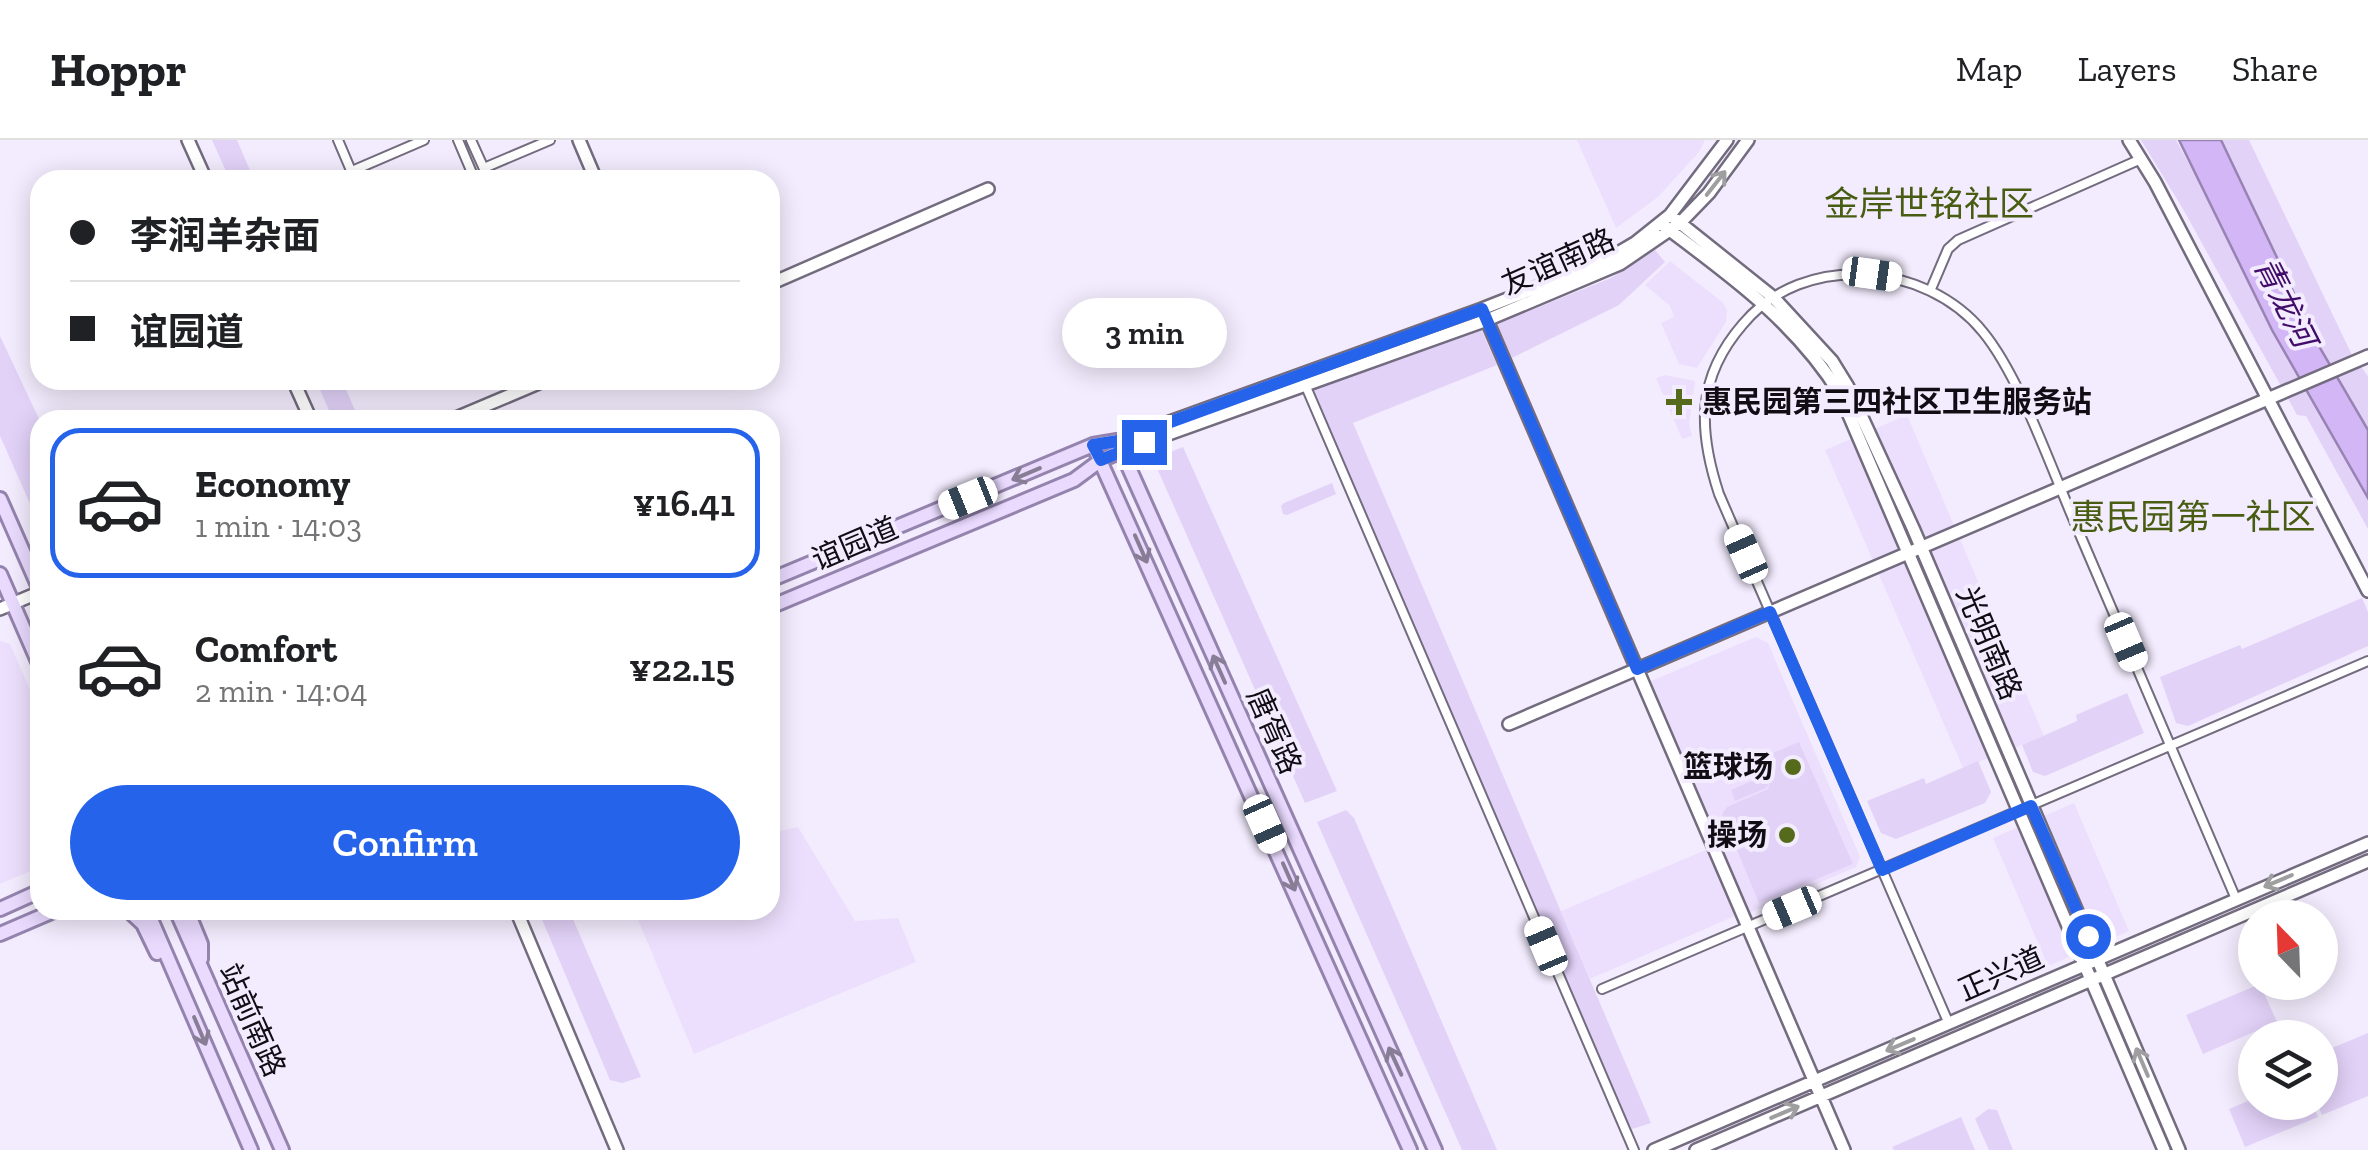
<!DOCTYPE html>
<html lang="en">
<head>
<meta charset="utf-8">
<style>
  :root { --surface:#fff; --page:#f6f6f6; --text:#202124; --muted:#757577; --line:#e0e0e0; --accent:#2563eb }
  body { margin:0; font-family:"Zilla Slab","Noto Sans SC",serif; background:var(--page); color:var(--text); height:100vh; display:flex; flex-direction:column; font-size:38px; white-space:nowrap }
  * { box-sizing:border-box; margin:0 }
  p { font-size:32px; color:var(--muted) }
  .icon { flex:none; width:55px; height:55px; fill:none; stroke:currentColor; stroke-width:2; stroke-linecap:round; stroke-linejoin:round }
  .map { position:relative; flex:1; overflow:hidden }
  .details { position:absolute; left:30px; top:270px; width:750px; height:510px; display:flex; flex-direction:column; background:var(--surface); border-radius:30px; box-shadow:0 5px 25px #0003 }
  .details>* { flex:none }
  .guide { position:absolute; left:30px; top:30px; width:750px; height:220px; border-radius:30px; box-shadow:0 5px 25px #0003; display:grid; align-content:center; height:220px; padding:0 40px; background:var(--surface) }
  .needle { width:65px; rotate:337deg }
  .buttons { position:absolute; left:2238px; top:760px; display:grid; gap:20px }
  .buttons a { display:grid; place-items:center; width:100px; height:100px; border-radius:50%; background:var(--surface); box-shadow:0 5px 25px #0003; font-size:50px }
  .end { position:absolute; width:45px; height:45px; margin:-22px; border:12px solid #2563eb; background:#fff; box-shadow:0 0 0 5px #fff }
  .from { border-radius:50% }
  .bubble { position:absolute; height:70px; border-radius:35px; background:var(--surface); box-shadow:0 5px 25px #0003; font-size:32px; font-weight:600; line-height:70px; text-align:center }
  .car { position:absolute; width:30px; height:60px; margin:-30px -15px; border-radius:12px; box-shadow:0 0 8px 2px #0007; background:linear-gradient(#fff 24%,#345 0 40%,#fff 0 76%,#345 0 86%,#fff 0) }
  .guide b { display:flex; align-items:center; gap:35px; height:95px; font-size:38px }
  .guide b+b { border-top:2px solid var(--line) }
  .guide i { width:25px; height:25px; background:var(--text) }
  ul { padding:18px 0 0; list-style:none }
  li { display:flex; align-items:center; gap:30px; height:150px; margin:0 20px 15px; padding:0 20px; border:5px solid transparent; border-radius:30px }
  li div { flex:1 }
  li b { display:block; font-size:38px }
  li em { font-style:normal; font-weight:600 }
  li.on { border-color:var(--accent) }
  li>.icon { width:90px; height:90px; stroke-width:1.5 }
  .cta { display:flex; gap:20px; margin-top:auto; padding:20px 40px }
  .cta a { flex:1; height:115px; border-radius:60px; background:var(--accent); color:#fff; font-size:40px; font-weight:600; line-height:115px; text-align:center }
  header { display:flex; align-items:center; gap:60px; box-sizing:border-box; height:140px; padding:0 50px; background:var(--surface); border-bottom:2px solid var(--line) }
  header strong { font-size:48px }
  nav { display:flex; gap:55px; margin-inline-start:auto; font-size:35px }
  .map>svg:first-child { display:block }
  .built { fill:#ecdffd }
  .green { fill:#e2d2f8 }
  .water { fill:#d2b6f6; stroke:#9883b2; stroke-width:2.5 }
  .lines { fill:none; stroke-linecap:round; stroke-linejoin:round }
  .street-casing { stroke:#736b7e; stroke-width:12 }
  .secondary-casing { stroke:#736b7e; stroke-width:16 }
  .primary-casing { stroke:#9483ac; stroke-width:18 }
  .street { stroke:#fff; stroke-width:8 }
  .secondary { stroke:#fff; stroke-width:11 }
  .primary { stroke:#e9dafe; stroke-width:12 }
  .oneway { stroke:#9f9ea1 }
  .oneway2 { stroke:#877e95 }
  .route { stroke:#2563eb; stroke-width:12 }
  .poi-dot { fill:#556b1b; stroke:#f3ecfe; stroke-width:4 }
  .labels { text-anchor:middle; stroke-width:8; stroke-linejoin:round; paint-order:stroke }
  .street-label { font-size:30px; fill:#100d15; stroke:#f3ecfe }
  .poi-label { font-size:30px; font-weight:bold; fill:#100d15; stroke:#f3ecfe; text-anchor:end }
  .water-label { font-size:32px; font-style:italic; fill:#420d6a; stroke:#f3ecfe }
  .quarter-label { font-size:35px; fill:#485c12; stroke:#f3ecfe }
</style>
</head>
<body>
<header>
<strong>Hoppr</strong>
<nav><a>Map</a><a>Layers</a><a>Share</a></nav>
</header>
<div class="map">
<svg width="2368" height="1010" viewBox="0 0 2368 1010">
  <rect width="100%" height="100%" fill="#f3ecfe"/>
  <path class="built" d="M 1577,0 L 1705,0 L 1699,12 L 1658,57 L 1616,88 Z
    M 1670,121 L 1722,162 L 1727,170 L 1726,182 L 1697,228 L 1679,224 L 1661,183 L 1674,177 L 1670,166 L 1645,145 Z
    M 1665,235 L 1695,241 L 1689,284 L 1692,296 L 1682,299 L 1656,238 Z
    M 1907,275 L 2044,596 L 1963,628 L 1825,310 Z
    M 1756,497 L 1768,503 L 1860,717 L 1856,727 L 1749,773 L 1651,541 Z
    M 0,501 L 10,504 L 40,573 L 40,727 L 0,744 Z
    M 2074,663 L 2129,791 L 2048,826 L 1993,698 Z
    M 798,687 L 855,781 L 898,778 L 916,822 L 694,914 L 634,770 L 770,770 L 770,693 Z
    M 1708,709 L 1737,775 L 1590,839 L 1561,771 Z"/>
  <path class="green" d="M 212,0 L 237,0 L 254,40 L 230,40 Z
    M 2141,0 L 2176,0 L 2368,355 L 2368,389 L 2306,276 L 2297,275 L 2183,69 Z
    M 2221,0 L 2249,0 L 2352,215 L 2368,236 L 2368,290 L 2320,208 Z
    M 1655,110 L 1665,122 L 1619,165 L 1512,218 L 1497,184 L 1611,138 Z
    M 1481,189 L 1497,225 L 1353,283 L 1651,983 L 1632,989 L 1622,972 L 1312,249 Z
    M 0,196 L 40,281 L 40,386 L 0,296 Z
    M 316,240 L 342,240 L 359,280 L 333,280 Z
    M 1183,307 L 1337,651 L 1305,663 L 1153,319 Z
    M 1332,343 L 1336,354 L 1287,375 L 1283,374 L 1281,366 L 1284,363 Z
    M 2362,458 L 2368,472 L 2368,506 L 2188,586 L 2176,583 L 2160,537 L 2240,505 L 2242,509 Z
    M 2127,553 L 2144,593 L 2045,636 L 2033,632 L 2022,605 L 2077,581 L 2076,575 Z
    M 1799,602 L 1853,724 L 1759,763 L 1722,674 L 1727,667 L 1768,649 L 1770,642 L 1766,648 L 1735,661 L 1731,650 L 1768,634 L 1765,626 L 1776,621 L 1773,613 Z
    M 1978,621 L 1991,652 L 1985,663 L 1896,699 L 1881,693 L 1867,661 L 1924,638 L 1926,644 Z
    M 1346,670 L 1354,678 L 1497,1010 L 1462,1010 L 1317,682 Z
    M 538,770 L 569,770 L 641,937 L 622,943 L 610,940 Z
    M 2260,844 L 2277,882 L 2203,914 L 2186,875 Z
    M 2368,893 L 2368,956 L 2322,975 L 2317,963 L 2320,962 L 2320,913 Z
    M 2255,958 L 2255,962 L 2312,963 L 2318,977 L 2245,1007 L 2229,969 Z
    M 1988,969 L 1997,970 L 2013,1010 L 1989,1010 L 1975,979 Z
    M 1961,977 L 1975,1010 L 1894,1010 L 1892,1007 Z"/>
  <path class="water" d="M 2179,0 L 2221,0 L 2320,208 L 2368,290 L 2368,358 L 2272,190 Z"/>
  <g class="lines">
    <defs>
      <path id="street" d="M 338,0 L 355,40
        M 458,0 L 475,40
        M 471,0 L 489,40
        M 484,28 L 550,0
        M 352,31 L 424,0
        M 1931,149 L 1948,109 L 1958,100 L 2141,19
        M 1304,242 L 1634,1010
        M 1602,849 L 2368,521
        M 1949,884 L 1719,354 C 1698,290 1696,238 1743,184 C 1804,111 1926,122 1983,192 C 2020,237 2051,328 2075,383 C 2128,509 2183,634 2236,759"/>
      <path id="secondary" d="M 188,0 L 206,40
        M 579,0 L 596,40
        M 2129,0 L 2155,42 L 2368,451
        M 1670,75 L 1774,158 L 1832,221 L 1848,247 L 1913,388 L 2179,1010
        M 1660,83 C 1727,133 1795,181 1840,254 L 2164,1010
        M 770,144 L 988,49
        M 1482,169 L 1844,1010
        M 293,240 L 311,280
        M 451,280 L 546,240
        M 1117,301 L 1482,169 L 1606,120 L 1635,103 L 1670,75 L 1727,0
        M 1121,311 L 1487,180 L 1620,124 L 1680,83 L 1709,53 L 1748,0
        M 0,469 L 40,452
        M 1509,584 L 2368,216
        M 516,770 L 617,1010
        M 1654,1010 L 2368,703
        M 1696,1010 L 2368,721"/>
      <path id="primary" d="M 1093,305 L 1410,1010
        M 0,359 L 40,450
        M 0,434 L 40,526
        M 770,440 L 1093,305 L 1117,301 L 1435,1010
        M 770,467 L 1074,340 L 1101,320 L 1121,311
        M 0,769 L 40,751
        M 128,770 L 143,784 L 157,813
        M 147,770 L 251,1010
        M 176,770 L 282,1010
        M 187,770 L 201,804 L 201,819
        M 0,794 L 56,770"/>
    </defs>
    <use href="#street" class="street-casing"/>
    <use href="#secondary" class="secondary-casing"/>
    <use href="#primary" class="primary-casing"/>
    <use href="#street" class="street"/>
    <use href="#secondary" class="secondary"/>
    <use href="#primary" class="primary"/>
  </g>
  <defs><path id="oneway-shaft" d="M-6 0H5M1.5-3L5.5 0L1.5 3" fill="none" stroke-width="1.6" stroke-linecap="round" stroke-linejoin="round" transform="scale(2.5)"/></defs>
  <g class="oneway">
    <use href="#oneway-shaft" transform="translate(1716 43) rotate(-52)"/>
    <use href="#oneway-shaft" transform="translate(2278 741) rotate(157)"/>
    <use href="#oneway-shaft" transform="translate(1900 905) rotate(157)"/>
    <use href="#oneway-shaft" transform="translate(2142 922) rotate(-113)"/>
    <use href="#oneway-shaft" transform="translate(1785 972) rotate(-23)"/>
  </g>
  <g class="oneway2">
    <use href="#oneway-shaft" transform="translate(1026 334) rotate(157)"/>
    <use href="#oneway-shaft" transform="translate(1141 409) rotate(66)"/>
    <use href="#oneway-shaft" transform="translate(1219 529) rotate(-114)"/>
    <use href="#oneway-shaft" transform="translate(1289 737) rotate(66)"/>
    <use href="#oneway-shaft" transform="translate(200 891) rotate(67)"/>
    <use href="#oneway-shaft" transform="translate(1395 921) rotate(-115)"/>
  </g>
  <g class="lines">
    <path class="route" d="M 1144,302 L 1101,320 L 1093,305 L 1118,301 L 1482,169 L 1637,529 L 1770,472 L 1882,730 L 2031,666 L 2088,796"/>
  </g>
  <g class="poi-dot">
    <path d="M1674 247h10v10h10v10h-10v10h-10v-10h-10v-10h10z"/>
    <circle cx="1793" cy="627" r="10"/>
    <circle cx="1787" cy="695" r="10"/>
  </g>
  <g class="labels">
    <g class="street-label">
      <text transform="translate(1558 122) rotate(-24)" y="10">友谊南路</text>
      <text transform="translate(855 404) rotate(-23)" y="10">谊园道</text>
      <text transform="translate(1989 503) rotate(67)" y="10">光明南路</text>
      <text transform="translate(1274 591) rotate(66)" y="10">唐胥路</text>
      <text transform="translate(2001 834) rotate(-24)" y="10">正兴道</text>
      <text transform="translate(252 880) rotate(66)" y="10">站前南路</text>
    </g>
    <g class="poi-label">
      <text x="1702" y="272" text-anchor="start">惠民园第三四社区卫生服务站</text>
      <text x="1773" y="637">篮球场</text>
      <text x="1767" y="705">操场</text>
    </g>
    <g class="water-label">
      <text transform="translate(2285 162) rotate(63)" y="11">青龙河</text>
    </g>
    <g class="quarter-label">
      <text x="1929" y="76">金岸世铭社区</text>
      <text x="2193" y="389">惠民园第一社区</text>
    </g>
  </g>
</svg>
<div class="buttons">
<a><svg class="needle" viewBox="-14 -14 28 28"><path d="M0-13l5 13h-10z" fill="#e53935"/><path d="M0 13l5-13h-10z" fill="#757577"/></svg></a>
<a><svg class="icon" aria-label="layers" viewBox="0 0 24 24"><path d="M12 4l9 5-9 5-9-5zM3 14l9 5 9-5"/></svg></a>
</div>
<i class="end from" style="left:2088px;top:796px"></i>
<i class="end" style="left:1144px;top:302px"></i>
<div class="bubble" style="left:1062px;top:158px;width:165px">3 min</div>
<i class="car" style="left:1872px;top:134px;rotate:98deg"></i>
<i class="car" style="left:968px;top:358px;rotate:248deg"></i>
<i class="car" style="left:1746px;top:414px;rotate:336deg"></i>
<i class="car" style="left:2126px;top:502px;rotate:157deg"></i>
<i class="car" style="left:1265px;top:684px;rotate:156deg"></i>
<i class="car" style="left:1792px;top:768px;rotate:247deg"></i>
<i class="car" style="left:1546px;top:806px;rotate:337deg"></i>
<div class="guide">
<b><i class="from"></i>李润羊杂面</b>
<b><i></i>谊园道</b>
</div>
<section class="details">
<ul>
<li class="on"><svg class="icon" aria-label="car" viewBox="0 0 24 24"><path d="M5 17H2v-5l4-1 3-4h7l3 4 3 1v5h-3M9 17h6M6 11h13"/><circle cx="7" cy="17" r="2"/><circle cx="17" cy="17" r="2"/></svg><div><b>Economy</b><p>1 min · 14:03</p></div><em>¥16.41</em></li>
<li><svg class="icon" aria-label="car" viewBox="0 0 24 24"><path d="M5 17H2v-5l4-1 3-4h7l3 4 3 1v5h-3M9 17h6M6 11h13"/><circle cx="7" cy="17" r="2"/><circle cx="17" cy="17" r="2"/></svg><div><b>Comfort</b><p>2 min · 14:04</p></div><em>¥22.15</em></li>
</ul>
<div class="cta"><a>Confirm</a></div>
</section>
</div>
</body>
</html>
